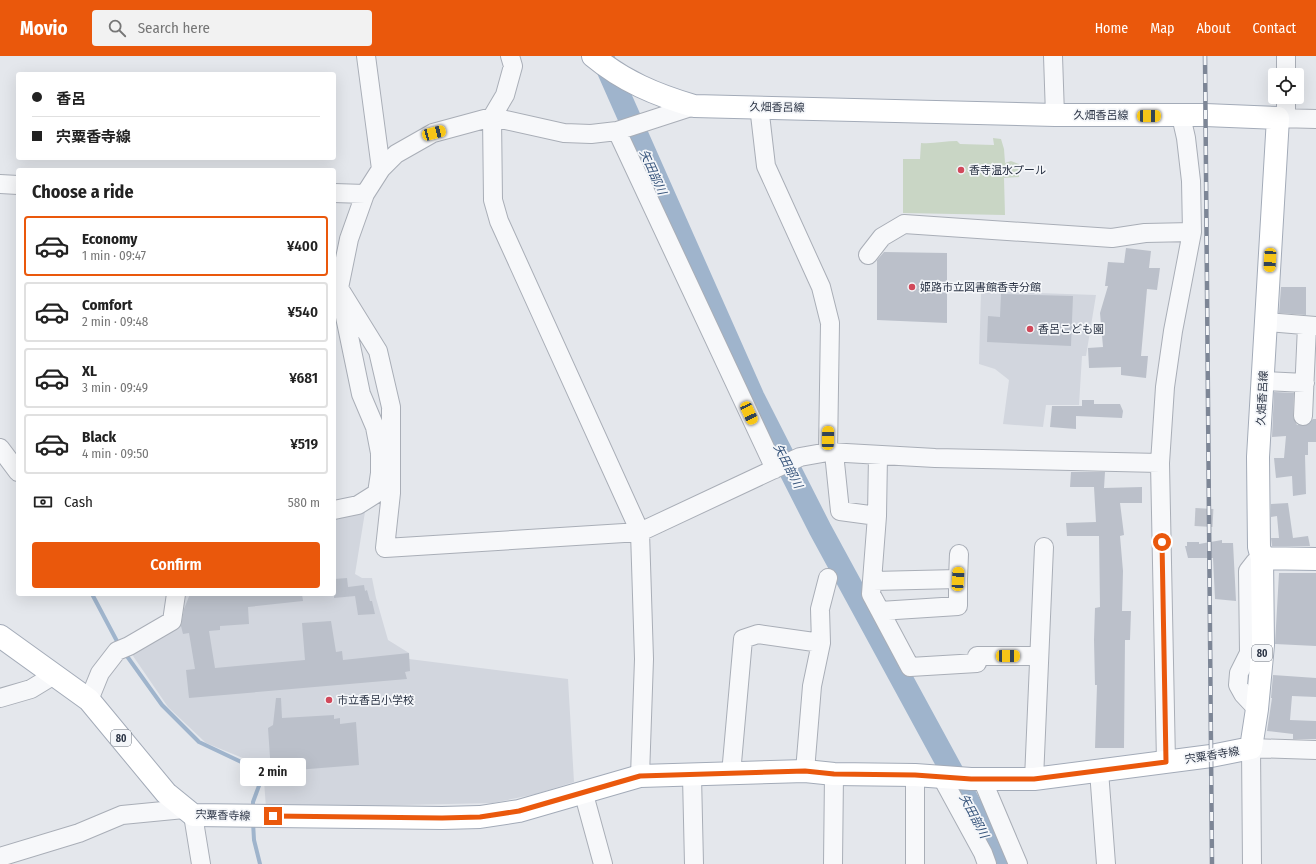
<!DOCTYPE html>
<html lang="en">
<head>
<meta charset="utf-8">
<style>
  :root { --surface:#fff; --page:#f2f2f2; --text:#222; --muted:#767676; --line:#e0e0e0; --accent:#ea580c }
  body { margin:0; font-family:"Fira Sans Condensed","Noto Sans JP",sans-serif; background:var(--page); color:var(--text); height:100vh; display:flex; flex-direction:column; font-size:15px; white-space:nowrap }
  * { box-sizing:border-box; margin:0 }
  p { font-size:13px; color:var(--muted) }
  .icon { flex:none; width:22px; height:22px; fill:none; stroke:currentColor; stroke-width:2; stroke-linecap:round; stroke-linejoin:round }
  .map { position:relative; flex:1; overflow:hidden }
  .drawer { position:absolute; left:16px; top:112px; width:320px; height:428px; display:flex; flex-direction:column; background:var(--surface); border-radius:4px; box-shadow:0 4px 16px #0002 }
  .drawer>* { flex:none }
  .top-card { position:absolute; left:16px; top:16px; width:320px; height:88px; border-radius:4px; box-shadow:0 4px 16px #0002; display:grid; align-content:center; height:88px; padding:0 16px; background:var(--surface) }
  .fabs { position:absolute; left:1268px; top:12px; display:grid; gap:8px }
  .fabs a { display:grid; place-items:center; width:36px; height:36px; border-radius:4px; background:var(--surface); box-shadow:0 4px 16px #0002; font-size:20px }
  .end { position:absolute; width:18px; height:18px; margin:-9px; border:5px solid #ea580c; background:#fff; box-shadow:0 0 0 2px #fff }
  .from { border-radius:50% }
  .bubble { position:absolute; height:28px; border-radius:4px; background:var(--surface); box-shadow:0 4px 16px #0002; font-size:13px; font-weight:600; line-height:28px; text-align:center }
  .car { position:absolute; width:12px; height:24px; margin:-12px -6px; border-radius:5px; box-shadow:0 0 3px 1px #0007; background:linear-gradient(#f5c518 24%,#345 0 40%,#f5c518 0 76%,#345 0 86%,#f5c518 0) }
  .top-card b { display:flex; align-items:center; gap:14px; height:38px; font-size:15px }
  .top-card b+b { border-top:1px solid var(--line) }
  .top-card i { width:10px; height:10px; background:var(--text) }
  ul { padding:0; list-style:none }
  li { display:flex; align-items:center; gap:12px; height:60px; margin:0 8px 6px; padding:0 8px; border:2px solid var(--line); border-radius:4px }
  li div { flex:1 }
  li b { display:block; font-size:15px }
  li em { font-style:normal; font-weight:600 }
  li.active { border-color:var(--accent) }
  li>.icon { width:36px; height:36px; stroke-width:1.5 }
  h2 { padding:0 16px; font-size:18px; line-height:48px }
  .pay { display:flex; align-items:center; gap:10px; height:44px; padding:0 16px; font-size:15px }
  .pay p { margin-inline-start:auto }
  .primary-button { display:flex; gap:8px; margin-top:auto; padding:8px 16px }
  .primary-button a { flex:1; height:46px; border-radius:4px; background:var(--accent); color:#fff; font-size:16px; font-weight:600; line-height:46px; text-align:center }
  header { display:flex; align-items:center; gap:24px; box-sizing:border-box; height:56px; padding:0 20px; background:var(--accent); color:#fff }
  header strong { font-size:19px }
  nav { display:flex; gap:22px; margin-inline-start:auto; font-size:14px }
  .search { width:280px; height:36px; background:var(--page); display:flex; align-items:center; gap:10px; box-sizing:border-box; padding:0 14px; border-radius:4px; color:var(--muted); font-size:15px }
  .map>svg:first-child { display:block }
  .built { fill:#d2d6de }
  .green { fill:#c9d6c5 }
  .lines { fill:none; stroke-linecap:round; stroke-linejoin:round }
  .stream { stroke:#9fb4cc; stroke-width:4 }
  .river { stroke:#9fb4cc; stroke-width:23 }
  .building { fill:#bbc0ca }
  .minor-tunnel { stroke:#bfc3cb; stroke-width:18; stroke-dasharray:18 9; stroke-linecap:butt }
  .minor-casing { stroke:#a9aeb7; stroke-width:20 }
  .major-casing { stroke:#a3abb8; stroke-width:24 }
  .minor { stroke:#f7f8fa; stroke-width:18 }
  .major { stroke:#fff; stroke-width:22 }
  .rail-casing { stroke:#7d8696; stroke-width:4.5 }
  .rail { stroke:#f4f6f9; stroke-width:3; stroke-dasharray:9; stroke-linecap:butt }
  .route { stroke:#ea580c; stroke-width:5 }
  .poi-dot { fill:#d1495b; stroke:#f4f6f9; stroke-width:1.5 }
  .labels { text-anchor:middle; stroke-width:3.5; stroke-linejoin:round; paint-order:stroke }
  .shield { fill:#f4f6f9; stroke:#676e7b; stroke-width:1 }
  .shield-label { font-size:10px; font-weight:bold; fill:#2b3445 }
  .street-label { font-size:11px; fill:#2b3445; stroke:#f4f6f9 }
  .poi-label { font-size:11px; fill:#2b3445; stroke:#f4f6f9; text-anchor:start }
  .water-label { font-size:12px; font-style:italic; fill:#34527a; stroke:#f4f6f9 }
</style>
</head>
<body>
<header>
<strong>Movio</strong>
<div class="search"><svg class="icon" aria-label="search" viewBox="0 0 24 24"><circle cx="10" cy="10" r="6"/><path d="M15 15l6 6"/></svg>Search here</div>
<nav><a>Home</a><a>Map</a><a>About</a><a>Contact</a></nav>
</header>
<div class="map">
<svg width="1316" height="808" viewBox="0 0 1316 808">
  <rect width="100%" height="100%" fill="#e4e7ec"/>
  <path class="built" d="M 981,235 L 1096,239 L 1086,300 L 1082,300 L 1079,349 L 1046,349 L 1043,371 L 1003,368 L 1009,324 L 995,313 L 979,308 Z
    M 365,456 L 355,518 L 362,522 L 372,522 L 376,542 L 388,584 L 409,597 L 409,603 L 568,623 L 574,726 L 536,738 L 493,747 L 266,752 L 264,725 L 255,707 L 206,687 L 168,651 L 131,597 L 176,571 L 185,538 L 334,538 L 334,461 Z"/>
  <path class="green" d="M 993,82 L 1001,83 L 1004,93 L 1005,107 L 1011,105 L 1019,108 L 1019,121 L 1004,122 L 1005,159 L 903,157 L 903,103 L 920,103 L 921,87 C 934,88 945,85 957,85 L 960,88 L 994,89 Z"/>
  <g class="lines">
    <path class="stream" d="M 92,538 L 119,589
      M 124,596 L 162,649 L 199,686 L 254,712 L 260,727 L 253,746 L 253,753
      M 253,766 L 254,784 L 260,808"/>
    <path class="river" d="M 602,0 L 753,341 L 820,473 L 987,780 L 1000,808"/>
  </g>
  <path class="building" d="M 1126,192 L 1151,195 L 1149,212 L 1160,212 L 1157,234 L 1147,233 L 1141,300 L 1148,300 L 1146,322 L 1121,319 L 1121,311 L 1089,312 L 1088,292 L 1103,291 L 1100,257 L 1108,230 L 1105,230 L 1108,206 L 1124,207 Z
    M 884,196 L 947,197 L 947,267 L 877,264 L 877,204 Z
    M 1281,231 L 1306,231 L 1306,259 L 1279,257 Z
    M 1001,238 L 1073,240 L 1071,290 L 987,286 L 988,260 L 1000,261 Z
    M 1274,336 L 1294,337 L 1293,360 L 1297,369 L 1307,369 L 1313,363 L 1316,363 L 1316,386 L 1308,386 L 1308,399 L 1305,399 L 1306,438 L 1293,440 L 1292,420 L 1276,422 L 1274,402 L 1284,402 L 1286,380 L 1272,381 Z
    M 1082,344 L 1094,344 L 1094,348 L 1120,348 L 1123,355 L 1122,362 L 1076,360 L 1076,373 L 1050,371 L 1052,350 L 1082,350 Z
    M 1071,416 L 1105,416 L 1104,432 L 1142,431 L 1142,447 L 1120,447 L 1124,479 L 1120,480 L 1123,515 L 1122,555 L 1131,555 L 1130,584 L 1125,584 L 1124,692 L 1095,692 L 1097,629 L 1095,629 L 1094,584 L 1095,552 L 1100,551 L 1099,480 L 1067,480 L 1066,467 L 1096,466 L 1094,431 L 1070,431 Z
    M 1288,447 L 1293,482 L 1308,480 L 1310,490 L 1272,490 L 1271,482 L 1279,482 L 1277,460 L 1271,461 L 1271,448 Z
    M 1222,484 L 1222,487 L 1233,487 L 1236,545 L 1215,543 L 1213,502 L 1188,502 L 1185,490 L 1187,490 L 1187,486 L 1199,486 L 1199,488 Z
    M 1279,517 L 1316,517 L 1316,590 L 1275,588 Z
    M 347,522 L 348,531 L 364,529 L 365,535 L 367,534 L 370,545 L 372,545 L 375,558 L 358,559 L 355,540 L 334,542 L 334,523 Z
    M 190,538 L 302,538 L 303,545 L 248,551 L 249,568 L 220,570 L 220,574 L 209,575 L 215,612 L 305,604 L 302,567 L 331,565 L 336,596 L 342,595 L 343,604 L 409,597 L 410,615 L 405,616 L 407,623 L 189,642 L 186,614 L 195,613 L 189,577 L 183,578 L 181,570 L 184,553 Z
    M 1273,619 L 1316,622 L 1316,641 L 1292,640 L 1290,664 L 1316,665 L 1316,683 L 1293,683 L 1293,678 L 1267,675 L 1272,642 L 1271,642 Z
    M 276,642 L 281,642 L 282,662 L 334,659 L 334,663 L 340,662 L 340,668 L 356,666 L 359,709 L 271,716 L 268,672 L 273,669 Z"/>
  <g class="lines">
    <path class="minor-tunnel" d="M 1195,461 L 1215,462"/>
    <defs>
      <path id="minor" d="M 366,0 L 381,113
        M 510,0 L 513,10 L 505,39 L 492,61 L 493,144 L 499,165 L 640,476 L 644,603 L 640,720
        M 1053,0 L 1055,59
        M 1286,19 L 1286,0
        M 759,50 L 766,110 L 821,231 L 830,267 L 828,396
        M 1278,62 L 1316,63
        M 1286,63 L 1286,41
        M 617,75 L 775,413
        M 0,128 L 18,129
        M 334,137 L 365,138
        M 868,199 L 882,181 L 904,168 L 1112,182 L 1145,177 L 1192,176
        M 339,232 L 378,295 L 391,351 L 391,437 L 385,492 L 640,476 L 800,401 L 828,396 L 935,402 L 1160,407
        M 1266,266 L 1316,270
        M 1263,325 L 1305,327
        M 1303,360 L 1307,270
        M 0,392 L 18,416
        M 834,397 L 840,455 L 877,460
        M 878,399 L 877,460 L 871,538 L 910,611 L 977,607 L 977,600 L 1039,600
        M 334,454 L 358,449 L 377,437 L 380,417 L 380,397 L 375,371 L 361,338 L 339,232 L 349,183 L 365,138 L 381,113 L 396,98 L 433,77 L 492,61 L 564,77 L 591,78 L 617,75 L 694,50
        M 958,523 L 959,498
        M 873,525 L 958,523 L 958,550 L 880,555
        M 821,587 L 820,553 L 828,522
        M 0,642 L 31,633 L 54,619
        M 89,644 L 100,617 L 117,595 L 129,590 L 172,565 L 176,538
        M 1257,653 L 1243,638 L 1238,629 L 1239,617 L 1249,597 L 1248,515 L 1255,506 L 1262,502
        M 1166,706 L 1160,407 L 1165,331 L 1173,275 L 1192,176 L 1191,125 L 1186,82 L 1181,60
        M 1099,715 L 1106,808
        M 731,718 L 743,583 L 758,578 L 821,587 L 812,630 L 805,715
        M 692,720 L 694,808
        M 941,720 L 983,797 L 987,808
        M 982,723 L 1018,808
        M 1034,723 L 1044,491
        M 583,735 L 603,808
        M 193,759 L 201,808
        M 0,801 L 79,777 L 122,759 L 184,753
        M 833,808 L 834,718
        M 915,808 L 915,719
        M 1252,808 L 1251,692 L 1316,694"/>
      <path id="major" d="M 1262,502 L 1316,503
        M 0,580 L 89,644 L 166,737 L 193,759 L 442,762 L 480,761 L 519,755 L 640,720 L 805,715 L 834,718 L 915,719 L 971,723 L 1034,723 L 1211,700 L 1251,692 L 1257,653 L 1263,589 L 1262,502 L 1259,491 L 1258,401 L 1278,62 L 1205,59 L 1055,59 L 694,50 C 656,39 623,25 593,0"/>
    </defs>
    <use href="#minor" class="minor-casing"/>
    <use href="#major" class="major-casing"/>
    <use href="#minor" class="minor"/>
    <use href="#major" class="major"/>
    <defs>
      <path id="rail" d="M 1205,0 L 1212,808"/>
    </defs>
    <use href="#rail" class="rail-casing"/>
    <use href="#rail" class="rail"/>
  </g>
  <g class="lines">
    <path class="route" d="M 273,760 L 442,762 L 480,761 L 519,755 L 640,720 L 805,715 L 834,718 L 915,719 L 971,723 L 1034,723 L 1166,706 L 1162,486"/>
  </g>
  <g class="poi-dot">
    <circle cx="961" cy="114" r="4"/>
    <circle cx="912" cy="231" r="4"/>
    <circle cx="1030" cy="273" r="4"/>
    <circle cx="329" cy="644" r="4"/>
  </g>
  <g class="labels">
    <g class="shield">
      <rect x="1252" y="589" width="20" height="16" rx="3"/>
      <rect x="111" y="674" width="20" height="16" rx="3"/>
    </g>
    <g class="shield-label">
      <text x="1262" y="601">80</text>
      <text x="121" y="686">80</text>
    </g>
    <g class="street-label">
      <text transform="translate(777 51) rotate(1)" y="4">久畑香呂線</text>
      <text x="1101" y="63">久畑香呂線</text>
      <text transform="translate(1262 342) rotate(-87)" y="4">久畑香呂線</text>
      <text transform="translate(1212 699) rotate(-9)" y="4">宍粟香寺線</text>
      <text transform="translate(223 759) rotate(2)" y="4">宍粟香寺線</text>
    </g>
    <g class="poi-label">
      <text x="969" y="118">香寺温水プール</text>
      <text x="920" y="235">姫路市立図書館香寺分館</text>
      <text x="1038" y="277">香呂こども園</text>
      <text x="337" y="648">市立香呂小学校</text>
    </g>
    <g class="water-label">
      <text transform="translate(653 116) rotate(66)" y="4">矢田部川</text>
      <text transform="translate(788 410) rotate(63)" y="4">矢田部川</text>
      <text transform="translate(974 760) rotate(62)" y="4">矢田部川</text>
    </g>
  </g>
</svg>
<div class="fabs">
<a><svg class="icon" aria-label="locate" viewBox="0 0 24 24"><circle cx="12" cy="12" r="6"/><path d="M12 2v4M12 18v4M2 12h4M18 12h4"/></svg></a>
</div>
<i class="end from" style="left:1162px;top:486px"></i>
<i class="end" style="left:273px;top:760px"></i>
<div class="bubble" style="left:240px;top:702px;width:66px">2 min</div>
<i class="car" style="left:1149px;top:60px;rotate:90deg"></i>
<i class="car" style="left:434px;top:77px;rotate:75deg"></i>
<i class="car" style="left:1270px;top:204px;rotate:183deg"></i>
<i class="car" style="left:749px;top:357px;rotate:155deg"></i>
<i class="car" style="left:828px;top:382px;rotate:1deg"></i>
<i class="car" style="left:958px;top:523px;rotate:3deg"></i>
<i class="car" style="left:1008px;top:600px;rotate:90deg"></i>
<div class="top-card">
<b><i class="from"></i>香呂</b>
<b><i></i>宍粟香寺線</b>
</div>
<section class="drawer">
<h2>Choose a ride</h2>
<ul>
<li class="active"><svg class="icon" aria-label="car" viewBox="0 0 24 24"><path d="M5 17H2v-5l4-1 3-4h7l3 4 3 1v5h-3M9 17h6M6 11h13"/><circle cx="7" cy="17" r="2"/><circle cx="17" cy="17" r="2"/></svg><div><b>Economy</b><p>1 min · 09:47</p></div><em>¥400</em></li>
<li><svg class="icon" aria-label="car" viewBox="0 0 24 24"><path d="M5 17H2v-5l4-1 3-4h7l3 4 3 1v5h-3M9 17h6M6 11h13"/><circle cx="7" cy="17" r="2"/><circle cx="17" cy="17" r="2"/></svg><div><b>Comfort</b><p>2 min · 09:48</p></div><em>¥540</em></li>
<li><svg class="icon" aria-label="car" viewBox="0 0 24 24"><path d="M5 17H2v-5l4-1 3-4h7l3 4 3 1v5h-3M9 17h6M6 11h13"/><circle cx="7" cy="17" r="2"/><circle cx="17" cy="17" r="2"/></svg><div><b>XL</b><p>3 min · 09:49</p></div><em>¥681</em></li>
<li><svg class="icon" aria-label="car" viewBox="0 0 24 24"><path d="M5 17H2v-5l4-1 3-4h7l3 4 3 1v5h-3M9 17h6M6 11h13"/><circle cx="7" cy="17" r="2"/><circle cx="17" cy="17" r="2"/></svg><div><b>Black</b><p>4 min · 09:50</p></div><em>¥519</em></li>
</ul>
<div class="pay"><svg class="icon" aria-label="cash" viewBox="0 0 24 24"><path d="M3 7h18v10H3z"/><circle cx="12" cy="12" r="2"/></svg>Cash<p>580 m</p></div>
<div class="primary-button"><a>Confirm</a></div>
</section>
</div>
</body>
</html>
